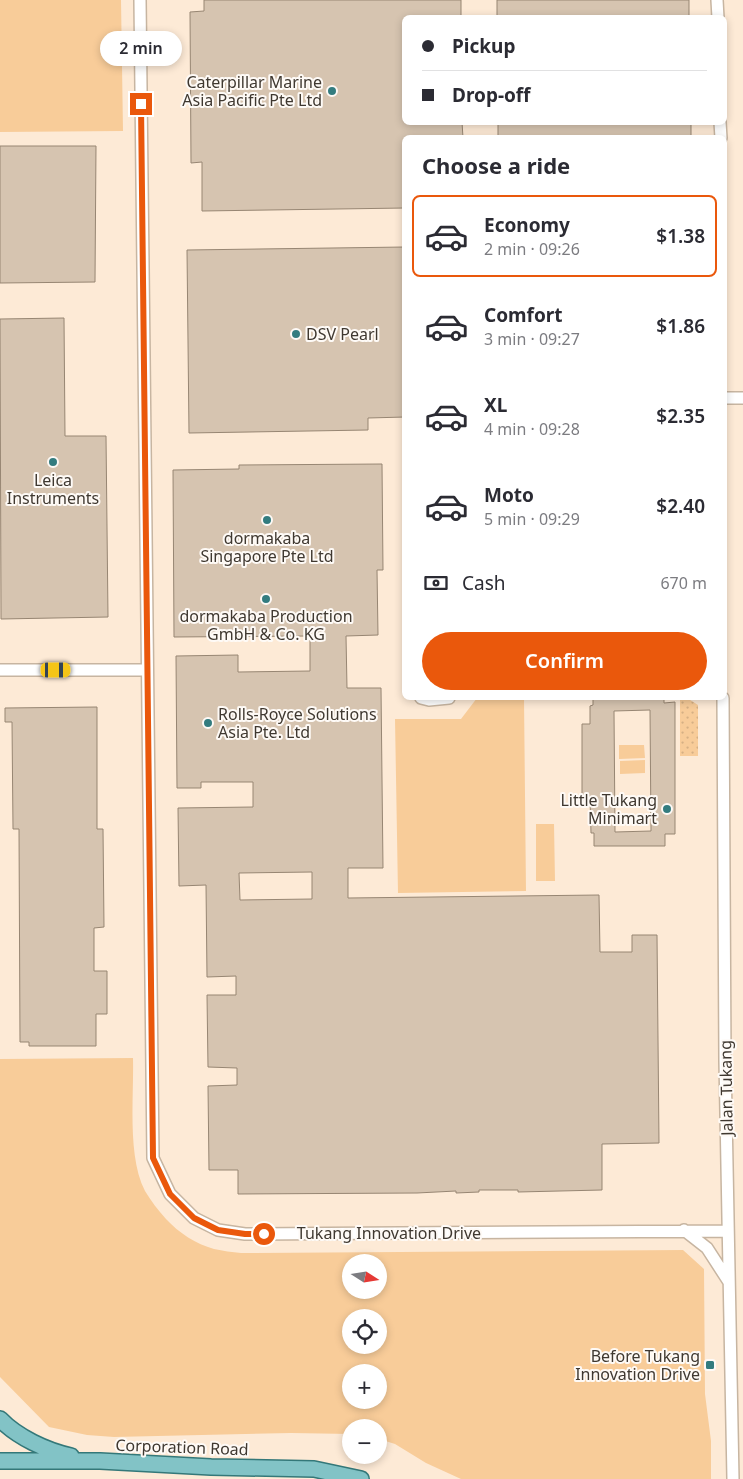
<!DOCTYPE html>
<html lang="en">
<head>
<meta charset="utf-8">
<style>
  :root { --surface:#fff; --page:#f2f2f3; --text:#2b2b33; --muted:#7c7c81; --line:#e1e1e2; --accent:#ea580c }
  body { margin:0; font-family:"Noto Sans",sans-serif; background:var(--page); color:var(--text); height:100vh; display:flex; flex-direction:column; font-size:19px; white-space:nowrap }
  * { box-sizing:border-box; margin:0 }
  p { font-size:16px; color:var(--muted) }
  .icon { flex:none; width:28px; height:28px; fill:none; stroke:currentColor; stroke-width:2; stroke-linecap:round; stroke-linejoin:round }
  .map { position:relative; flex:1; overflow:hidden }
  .panel { position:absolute; left:402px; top:135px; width:325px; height:565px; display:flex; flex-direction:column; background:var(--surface); border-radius:8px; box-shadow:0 2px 8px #0003 }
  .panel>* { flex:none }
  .top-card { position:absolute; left:402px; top:15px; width:325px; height:110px; border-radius:8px; box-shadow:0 2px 8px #0003; display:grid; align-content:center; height:110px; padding:0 20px; background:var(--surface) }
  .needle { width:32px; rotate:102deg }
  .tools { position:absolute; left:342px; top:1254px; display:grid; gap:10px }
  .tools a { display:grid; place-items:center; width:45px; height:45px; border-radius:50%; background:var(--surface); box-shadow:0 2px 8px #0003; font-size:25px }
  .end { position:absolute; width:22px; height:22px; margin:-11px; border:6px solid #ea580c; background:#fff; box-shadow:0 0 0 2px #fff }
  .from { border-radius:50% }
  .bubble { position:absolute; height:35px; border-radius:18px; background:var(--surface); box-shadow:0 2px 8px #0003; font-size:16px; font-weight:600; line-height:35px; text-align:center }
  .car { position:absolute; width:15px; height:30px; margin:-15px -8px; border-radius:6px; box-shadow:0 0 4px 1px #0007; background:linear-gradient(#f5c518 24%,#345 0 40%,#f5c518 0 76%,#345 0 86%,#f5c518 0) }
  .top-card b { display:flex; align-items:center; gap:18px; height:48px; font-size:19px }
  .top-card b+b { border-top:1px solid var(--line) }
  .top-card i { width:12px; height:12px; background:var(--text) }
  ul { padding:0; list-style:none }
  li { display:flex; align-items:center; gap:15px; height:82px; margin:0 10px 8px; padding:0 10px; border:2px solid transparent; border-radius:8px }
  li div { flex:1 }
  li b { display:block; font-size:19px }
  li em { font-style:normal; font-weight:600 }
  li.active { border-color:var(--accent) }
  li>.icon { width:45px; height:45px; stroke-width:1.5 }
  h2 { padding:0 20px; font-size:22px; line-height:60px }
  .pay { display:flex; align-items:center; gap:12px; height:55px; padding:0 20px; font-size:19px }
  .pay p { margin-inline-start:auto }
  .primary-button { display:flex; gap:10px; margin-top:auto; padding:10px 20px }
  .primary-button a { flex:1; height:58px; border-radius:30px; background:var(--accent); color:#fff; font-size:20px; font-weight:600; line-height:58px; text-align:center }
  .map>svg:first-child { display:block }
  .grass { fill:#f8cc99; fill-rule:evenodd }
  .garden { fill:url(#garden-dots) }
  .building { fill:#d6c4b0; stroke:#978673; fill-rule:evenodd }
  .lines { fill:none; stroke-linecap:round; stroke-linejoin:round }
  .minor-casing { stroke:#c7b5a1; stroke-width:14 }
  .major-casing { stroke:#347879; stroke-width:18 }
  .minor { stroke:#fff; stroke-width:11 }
  .major { stroke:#82c3c6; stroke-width:15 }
  .route { stroke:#ea580c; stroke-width:6 }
  .poi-dot { fill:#337c7f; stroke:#fefaf6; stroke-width:2 }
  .labels { text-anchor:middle; stroke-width:4; stroke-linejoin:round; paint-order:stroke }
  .poi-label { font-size:16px; fill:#3f3830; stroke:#fefaf6; text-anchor:end }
  .street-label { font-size:16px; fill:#3f3830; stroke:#fefaf6 }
</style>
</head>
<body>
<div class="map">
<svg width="743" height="1479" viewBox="0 0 743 1479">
  <defs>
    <pattern id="garden-dots" width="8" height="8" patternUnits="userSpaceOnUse" patternTransform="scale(1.25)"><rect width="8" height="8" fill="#f8cc99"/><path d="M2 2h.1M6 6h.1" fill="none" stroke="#d6b084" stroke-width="1.8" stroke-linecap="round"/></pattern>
  </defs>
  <rect width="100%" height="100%" fill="#fdead6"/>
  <path class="grass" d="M 0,0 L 121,0 L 123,131 L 0,132 Z
    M 477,698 L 524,698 L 526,891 L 398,893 L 395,719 L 461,719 Z
    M 619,745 L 644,745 L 645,758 L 619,759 Z
    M 645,760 L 645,773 L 620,774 L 620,761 Z
    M 536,824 L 554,824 L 555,881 L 536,881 Z
    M 133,1058 C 134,1097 127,1156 145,1191 C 151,1201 158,1210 166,1219 C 179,1233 196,1244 214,1249 C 223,1251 232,1252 241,1253 L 683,1250 L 704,1269 L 705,1394 L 711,1441 L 711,1479 L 461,1479 L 426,1463 L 395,1444 L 379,1439 L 379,1428 L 351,1428 L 351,1434 L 291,1433 L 114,1437 L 87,1435 L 49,1427 L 0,1377 L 0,1059 ZM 379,1262 L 379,1290 L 351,1290 L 351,1262 ZM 351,1318 L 379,1318 L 379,1345 L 351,1345 ZM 379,1372 L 379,1400 L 351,1400 L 351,1372 Z"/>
  <path class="garden" d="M 680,698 L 687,698 L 698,705 L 698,756 L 680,756 Z"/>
  <path class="building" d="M 204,0 L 461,0 L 461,18 L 405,18 L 405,122 L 462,122 L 463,138 L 405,138 L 405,208 L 202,211 L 202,162 L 191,163 L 190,12 L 204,11 Z
    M 497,0 L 689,0 L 689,18 L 497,18 Z
    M 498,122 L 691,122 L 691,138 L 498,138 Z
    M 0,146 L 96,146 L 95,282 L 0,283 Z
    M 405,247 L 405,417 L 368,418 L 368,430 L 189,433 L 187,250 Z
    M 64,318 L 65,436 L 106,436 L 108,617 L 1,619 L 0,319 Z
    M 382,464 L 383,570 L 377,570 L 378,635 L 346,636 L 347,688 L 381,688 L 383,868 L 348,868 L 348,898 L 599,895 L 600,952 L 632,952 L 632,935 L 657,935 L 659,1143 L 602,1144 L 602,1190 L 518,1192 L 518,1190 L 479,1190 L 479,1192 L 456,1193 L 456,1191 L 417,1193 L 238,1194 L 238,1170 L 209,1170 L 208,1086 L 237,1085 L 237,1068 L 208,1067 L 207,995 L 236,995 L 236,976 L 207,977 L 206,885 L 179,886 L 178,808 L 253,807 L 253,782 L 201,782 L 201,788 L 177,788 L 176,656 L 238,655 L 238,672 L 310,671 L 310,636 L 174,637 L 173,470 L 239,469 L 239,465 ZM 312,872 L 312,899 L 240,900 L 239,873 Z
    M 593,698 L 664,698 L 664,703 L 675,702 L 675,834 L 665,834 L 665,846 L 594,846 L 594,833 L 591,833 L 590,799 L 582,800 L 582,724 L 590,724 L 590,706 L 593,705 ZM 650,710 L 651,831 L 615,832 L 614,711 Z
    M 97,707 L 97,829 L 103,829 L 104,927 L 94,928 L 94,971 L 107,971 L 107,1014 L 96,1014 L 96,1046 L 29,1046 L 29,1042 L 20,1042 L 19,829 L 13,829 L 12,722 L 5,722 L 5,708 Z"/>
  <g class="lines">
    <defs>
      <path id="minor" d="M 140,0 L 153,1158 L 170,1194 L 194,1218 L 218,1230 L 245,1234 L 728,1231
        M 717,0 L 718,18
        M 720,122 L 721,138
        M 725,398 L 743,398
        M 0,670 L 147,670
        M 421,698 L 429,700 L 449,698
        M 723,698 L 725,1061 L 733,1479
        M 684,1230 L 707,1248 L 729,1282"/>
      <path id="major" d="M 0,1419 C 17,1437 47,1451 71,1456
        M 0,1461 L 100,1461 L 211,1467 L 314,1469 L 361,1479"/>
    </defs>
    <use href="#minor" class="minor-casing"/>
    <use href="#major" class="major-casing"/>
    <use href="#minor" class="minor"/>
    <use href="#major" class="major"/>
  </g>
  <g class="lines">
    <path class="route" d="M 141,104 L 153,1158 L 170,1194 L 194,1218 L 218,1230 L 245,1234 L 264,1234"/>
  </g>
  <g class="poi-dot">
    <circle cx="332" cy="91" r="5"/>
    <circle cx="296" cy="334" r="5"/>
    <circle cx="53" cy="462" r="5"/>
    <circle cx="267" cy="520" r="5"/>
    <circle cx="266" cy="599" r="5"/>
    <circle cx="208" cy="723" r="5"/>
    <circle cx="667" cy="809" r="5"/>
    <rect x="705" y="1360" width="10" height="10" rx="2.5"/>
  </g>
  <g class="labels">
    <g class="poi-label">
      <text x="322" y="88">Caterpillar Marine<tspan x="322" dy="18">Asia Pacific Pte Ltd</tspan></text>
      <text x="306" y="340" text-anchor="start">DSV Pearl</text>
      <text x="53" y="486" text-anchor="middle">Leica<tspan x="53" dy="18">Instruments</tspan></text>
      <text x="267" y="544" text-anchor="middle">dormakaba<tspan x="267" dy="18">Singapore Pte Ltd</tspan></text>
      <text x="266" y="622" text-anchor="middle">dormakaba Production<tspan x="266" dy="18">GmbH &amp; Co. KG</tspan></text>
      <text x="218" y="720" text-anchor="start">Rolls-Royce Solutions<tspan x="218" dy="18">Asia Pte. Ltd</tspan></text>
      <text x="657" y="806">Little Tukang<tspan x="657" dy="18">Minimart</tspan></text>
      <text x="700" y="1362">Before Tukang<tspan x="700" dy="18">Innovation Drive</tspan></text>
    </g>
    <g class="street-label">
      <text transform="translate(726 1088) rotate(-91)" y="6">Jalan Tukang</text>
      <text x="389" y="1239">Tukang Innovation Drive</text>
      <text transform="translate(182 1447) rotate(2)" y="6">Corporation Road</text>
    </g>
  </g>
</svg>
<div class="tools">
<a><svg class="needle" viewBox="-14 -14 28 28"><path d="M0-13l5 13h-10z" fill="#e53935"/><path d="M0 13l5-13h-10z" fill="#7c7c81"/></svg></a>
<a><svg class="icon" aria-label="locate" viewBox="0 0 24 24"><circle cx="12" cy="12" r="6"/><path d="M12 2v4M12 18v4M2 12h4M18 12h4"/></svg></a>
<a>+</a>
<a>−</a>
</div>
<i class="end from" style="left:264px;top:1234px"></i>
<i class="end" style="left:141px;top:104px"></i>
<div class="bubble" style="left:100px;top:31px;width:82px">2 min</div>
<i class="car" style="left:56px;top:670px;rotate:90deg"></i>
<div class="top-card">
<b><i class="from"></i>Pickup</b>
<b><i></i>Drop-off</b>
</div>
<section class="panel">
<h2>Choose a ride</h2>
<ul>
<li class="active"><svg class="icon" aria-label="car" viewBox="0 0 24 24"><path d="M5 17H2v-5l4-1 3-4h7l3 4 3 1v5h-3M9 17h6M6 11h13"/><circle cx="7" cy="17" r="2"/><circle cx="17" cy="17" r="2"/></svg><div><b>Economy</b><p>2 min · 09:26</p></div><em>$1.38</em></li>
<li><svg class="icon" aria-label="car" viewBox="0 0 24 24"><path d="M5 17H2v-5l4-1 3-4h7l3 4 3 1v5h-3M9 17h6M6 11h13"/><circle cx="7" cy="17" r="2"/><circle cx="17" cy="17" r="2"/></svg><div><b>Comfort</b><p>3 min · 09:27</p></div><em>$1.86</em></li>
<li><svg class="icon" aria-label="car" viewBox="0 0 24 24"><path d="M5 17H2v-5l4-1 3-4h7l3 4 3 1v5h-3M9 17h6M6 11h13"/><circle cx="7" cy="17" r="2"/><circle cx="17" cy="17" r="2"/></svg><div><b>XL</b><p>4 min · 09:28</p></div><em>$2.35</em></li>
<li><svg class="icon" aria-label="car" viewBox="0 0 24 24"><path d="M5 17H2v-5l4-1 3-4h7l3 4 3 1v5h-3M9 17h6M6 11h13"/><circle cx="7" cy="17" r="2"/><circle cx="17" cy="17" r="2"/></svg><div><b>Moto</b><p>5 min · 09:29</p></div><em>$2.40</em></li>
</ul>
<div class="pay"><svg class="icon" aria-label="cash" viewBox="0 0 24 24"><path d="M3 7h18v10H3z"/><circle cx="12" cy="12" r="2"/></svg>Cash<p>670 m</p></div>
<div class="primary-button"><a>Confirm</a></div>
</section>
</div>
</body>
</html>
